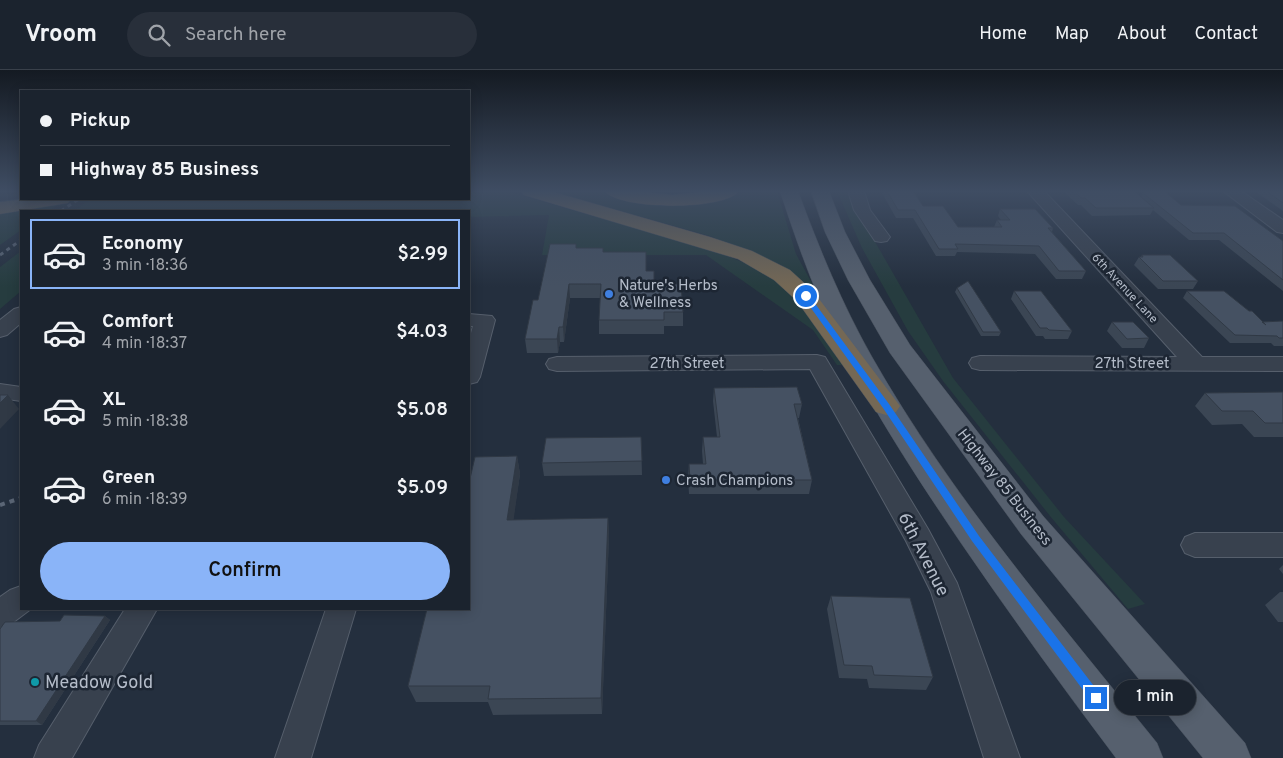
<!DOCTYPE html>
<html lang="en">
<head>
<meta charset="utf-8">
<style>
  :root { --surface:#1b232e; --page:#282f3a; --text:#f1f3f6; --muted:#a0a4aa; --line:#39404a; --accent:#8ab4f8 }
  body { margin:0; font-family:Overpass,sans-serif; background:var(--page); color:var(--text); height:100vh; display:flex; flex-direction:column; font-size:19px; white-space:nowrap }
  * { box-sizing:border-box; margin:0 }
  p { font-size:16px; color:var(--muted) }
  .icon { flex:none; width:28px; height:28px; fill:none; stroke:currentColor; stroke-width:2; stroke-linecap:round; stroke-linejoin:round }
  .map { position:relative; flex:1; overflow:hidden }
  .panel { position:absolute; left:20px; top:140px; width:450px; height:400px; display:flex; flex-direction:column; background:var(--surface); border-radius:0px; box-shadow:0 2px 12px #0003,0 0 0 1px var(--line) }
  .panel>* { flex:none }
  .hud { position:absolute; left:20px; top:20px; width:450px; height:110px; border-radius:0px; box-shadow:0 2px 12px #0003,0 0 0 1px var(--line); display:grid; align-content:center; height:110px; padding:0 20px; background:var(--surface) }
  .end { position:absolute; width:22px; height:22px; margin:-11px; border:6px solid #1a73e8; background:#fff; box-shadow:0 0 0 2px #fff }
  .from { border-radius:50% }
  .bubble { position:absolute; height:35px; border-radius:18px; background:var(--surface); box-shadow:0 2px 12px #0003,0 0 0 1px var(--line); font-size:16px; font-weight:600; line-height:35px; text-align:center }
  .hud b { display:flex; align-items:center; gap:18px; height:48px; font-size:19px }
  .hud b+b { border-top:1px solid var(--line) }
  .hud i { width:12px; height:12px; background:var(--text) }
  ul { padding:9px 0 0; list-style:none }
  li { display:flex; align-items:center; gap:15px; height:70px; margin:0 10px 8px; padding:0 10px; border:2px solid transparent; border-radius:0px }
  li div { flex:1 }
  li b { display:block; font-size:19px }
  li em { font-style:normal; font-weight:600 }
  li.current { border-color:var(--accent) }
  li>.icon { width:45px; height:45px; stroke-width:1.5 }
  .button { display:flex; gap:10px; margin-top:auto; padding:10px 20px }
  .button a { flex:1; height:58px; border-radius:30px; background:var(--accent); color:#111; font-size:20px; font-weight:600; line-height:58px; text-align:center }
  header { display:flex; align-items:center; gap:30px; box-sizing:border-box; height:70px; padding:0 25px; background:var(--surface); border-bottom:1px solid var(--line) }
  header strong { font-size:24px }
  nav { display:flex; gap:28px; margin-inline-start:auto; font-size:18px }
  .search { width:350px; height:45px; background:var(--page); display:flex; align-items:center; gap:12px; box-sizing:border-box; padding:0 18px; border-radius:28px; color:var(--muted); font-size:19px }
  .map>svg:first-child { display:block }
  .green { fill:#263c3f }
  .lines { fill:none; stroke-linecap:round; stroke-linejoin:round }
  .minor-casing { stroke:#565f6c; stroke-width:2 }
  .major-casing { stroke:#414a57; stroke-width:1 }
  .highway-casing { stroke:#434c59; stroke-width:1 }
  .minor { fill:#38414e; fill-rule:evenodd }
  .major { fill:#56606e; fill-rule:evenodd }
  .highway { fill:#746855; fill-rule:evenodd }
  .rail-far1 { stroke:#5a6575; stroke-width:3; stroke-dasharray:4 4; stroke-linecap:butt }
  .rail { stroke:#5a6575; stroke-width:4; stroke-dasharray:5 5; stroke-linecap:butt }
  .wall { fill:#3b4654 }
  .shaded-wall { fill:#303945 }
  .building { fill:#455162; stroke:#303945 }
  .route { fill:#1a73e8 }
  .shop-dot { fill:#3f7fe0; stroke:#1d2633; stroke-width:2 }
  .culture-dot { fill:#0f9aa8; stroke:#1d2633; stroke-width:2 }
  .labels { text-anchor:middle; stroke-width:5; stroke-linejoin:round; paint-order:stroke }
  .far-street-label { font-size:12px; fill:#b4bcc9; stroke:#1d2633 }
  .poi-label { font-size:15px; fill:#b4bcc9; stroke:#1d2633; text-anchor:start }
  .street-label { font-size:15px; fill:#b4bcc9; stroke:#1d2633 }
  .near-street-label { font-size:18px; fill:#b4bcc9; stroke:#1d2633 }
  .near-poi-label { font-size:18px; fill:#b4bcc9; stroke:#1d2633; text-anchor:start }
</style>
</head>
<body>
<header>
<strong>Vroom</strong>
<div class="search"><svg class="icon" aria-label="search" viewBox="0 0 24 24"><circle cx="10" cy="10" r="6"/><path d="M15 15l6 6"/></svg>Search here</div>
<nav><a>Home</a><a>Map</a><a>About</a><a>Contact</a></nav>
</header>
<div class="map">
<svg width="1283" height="688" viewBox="0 0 1283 688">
  <rect width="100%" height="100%" fill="#242f3e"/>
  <path class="green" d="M 469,121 L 505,121 L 713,180 L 762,200 L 787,217 L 816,252 L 842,295 L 837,295 L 813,260 L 706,185 L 542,185 L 549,145 L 469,147 L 469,141 L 74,141 L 91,129 L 115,129 L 114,130 L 127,129 L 469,129 Z
    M 550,121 L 601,121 L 617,126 L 722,129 L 747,121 L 777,121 L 796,184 L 818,224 L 781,195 L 710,166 Z
    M 837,121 L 846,121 L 953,308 L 1064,447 L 1145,534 L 1128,539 L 1050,446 L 943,311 L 908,261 L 862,178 Z
    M 27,129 L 67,129 L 48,141 L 21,141 L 21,160 L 0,175 L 0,142 L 9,141 Z
    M 21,181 L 21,221 L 0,239 L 0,197 Z"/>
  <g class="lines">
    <defs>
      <path id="minor" d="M 848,121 L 864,121 L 870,140 L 890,167 L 887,171 L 881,172 L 875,171 L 854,140 Z
        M 1027,121 L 1044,121 L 1202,287 L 1283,287 L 1283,301 L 980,300 L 972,298 L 969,293 L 972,288 L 980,286 L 1177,287 Z
        M 1223,121 L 1241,121 L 1283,150 L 1283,163 L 1277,162 Z
        M 21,237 L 21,253 L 7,265 L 0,267 L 0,250 L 14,239 Z
        M 469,244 L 492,246 L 495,250 L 480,307 L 477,312 L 469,314 L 469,270 L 473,256 L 469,256 Z
        M 817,285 L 825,287 L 828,292 L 928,459 L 957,513 L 1020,688 L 984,688 L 931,522 L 906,471 L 810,299 L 557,301 L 549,299 L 546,294 L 549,289 L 557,287 Z
        M 0,314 L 21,317 L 21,331 L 0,328 Z
        M 1195,463 L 1283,463 L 1283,487 L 1195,487 L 1185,483 L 1181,475 L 1185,467 Z
        M 21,516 L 21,539 L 31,539 L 11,554 L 0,558 L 0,527 L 10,520 Z
        M 125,539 L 157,539 L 72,688 L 34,688 L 39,675 Z
        M 326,539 L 356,539 L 311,688 L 275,688 Z"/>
      <path id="major" d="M 780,121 L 798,121 C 819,178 842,234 872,287 C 951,426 1057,549 1157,673 L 1163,688 L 1116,688 C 1063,618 1011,546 961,473 C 909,396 857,317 820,231 C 805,195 792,158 780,121 Z
        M 811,121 L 829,121 L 845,162 L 870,210 L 910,275 L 1043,446 L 1245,673 L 1251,688 L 1203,688 L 1021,464 L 890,283 L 848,210 L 825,162 Z"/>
      <path id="highway" d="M 521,121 L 550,121 L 710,167 L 752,181 L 790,200 L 813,221 L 900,336 L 896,342 L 886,345 L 876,342 L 797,231 L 774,210 L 738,189 L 524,125 Z
        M 605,121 L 635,121 L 672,125 L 712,121 L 739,121 C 725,141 618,140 605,121 Z
        M 25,129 L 71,129 L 68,133 L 62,134 L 0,144 L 0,132 Z"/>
    </defs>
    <use href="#minor" class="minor-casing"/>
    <use href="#major" class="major-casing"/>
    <use href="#highway" class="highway-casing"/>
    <use href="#minor" class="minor"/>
    <use href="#major" class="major"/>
    <use href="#highway" class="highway"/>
    <path class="rail-far1" d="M 61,141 L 79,129
      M 0,185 L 21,170"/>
    <path class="rail" d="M 0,435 L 21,428"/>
  </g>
  <path class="wall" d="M 881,121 L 913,121 L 923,136 L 958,157 L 994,157 L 997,150 L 1001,150 L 998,146 L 1000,139 L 1053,158 L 1052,162 L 1086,201 L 1082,209 L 1056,209 L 1035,184 L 957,182 L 955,186 L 936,186 L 913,148 L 896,148 Z
    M 1063,121 L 1134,121 L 1141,127 L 1143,123 L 1181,135 L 1283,171 L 1283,221 L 1219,170 L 1189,170 L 1153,140 L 1150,145 L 1092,146 L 1081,135 L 1078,135 Z
    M 1255,121 L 1283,121 L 1283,141 Z
    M 576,178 L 603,182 L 646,201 L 654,214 L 683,242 L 683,256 L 664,256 L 664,264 L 599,264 L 599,250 L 600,228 L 570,228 L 564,272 L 560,272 L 558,283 L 527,283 L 525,269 L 538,230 Z
    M 1142,185 L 1198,211 L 1193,219 L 1158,219 L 1134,195 L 1139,187 L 1141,187 Z
    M 957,218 L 1001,262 L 999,266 L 981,266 L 955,222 Z
    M 1014,221 L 1072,261 L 1068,269 L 1045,269 L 1043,266 L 1036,266 L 1011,229 Z
    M 1187,221 L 1262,252 L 1283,251 L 1283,276 L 1274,276 L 1271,273 L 1230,273 L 1183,228 Z
    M 1112,252 L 1149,268 L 1144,278 L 1122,278 L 1107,261 Z
    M 714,318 L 802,334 L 799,348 L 798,348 L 812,410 L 809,424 L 689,424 L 688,408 L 689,394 L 703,394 L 702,381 L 703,367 L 717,367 L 713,331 Z
    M 1283,322 L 1283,367 L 1254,367 L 1242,354 L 1212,355 L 1195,336 L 1205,323 Z
    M 641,367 L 642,405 L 544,406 L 542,393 Z
    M 517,386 L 520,404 L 513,450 L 608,448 L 609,466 L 602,644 L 493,645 L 488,632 L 416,632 L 408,616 Z
    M 1283,495 L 1283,504 L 1279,499 Z
    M 1280,522 L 1283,522 L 1283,552 L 1278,552 L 1265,535 Z
    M 831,526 L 933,607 L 926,620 L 869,618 L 867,609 L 839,608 L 827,539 Z
    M 105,546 L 110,550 L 42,655 L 0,655 L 0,559 Z"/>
  <path class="shaded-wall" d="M 569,214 L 570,228 L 564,272 L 563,257 Z
    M 559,257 L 560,272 L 558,283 L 557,269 Z
    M 8,325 L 19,339 L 0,359 L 0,333 Z
    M 517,386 L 520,404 L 511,468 L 507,450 Z
    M 608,448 L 609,466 L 602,644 L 601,628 Z
    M 105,546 L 110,550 L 42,655 L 36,651 Z"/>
  <path class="building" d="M 887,121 L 913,121 L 923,136 L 943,136 L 958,157 L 1002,157 L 997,150 L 1010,150 L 1000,139 L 1035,139 L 1053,158 L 1048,158 L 1086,201 L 1059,201 L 1039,176 L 955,174 L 958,179 L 939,179 L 915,140 L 898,140 Z
    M 1074,121 L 1134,121 L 1154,138 L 1096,138 L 1085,128 L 1081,128 Z
    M 1144,121 L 1164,121 L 1181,135 L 1235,136 L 1283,171 L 1283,210 L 1224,163 L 1193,163 L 1143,123 Z
    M 1266,121 L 1283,121 L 1283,133 Z
    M 550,174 L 576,174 L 576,178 L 603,178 L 603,182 L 646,182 L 646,201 L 654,201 L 654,214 L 681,214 L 683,242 L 664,242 L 664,250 L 599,250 L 601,214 L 569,214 L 563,257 L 559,257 L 557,269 L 525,269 L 533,230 L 538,230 Z
    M 1142,185 L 1170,185 L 1198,211 L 1163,211 L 1139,187 L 1143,187 Z
    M 968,211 L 1001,262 L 983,262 L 957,218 Z
    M 1014,221 L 1041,221 L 1072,261 L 1049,260 L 1047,258 L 1040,258 Z
    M 1187,221 L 1224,221 L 1249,241 L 1252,241 L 1266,255 L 1262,252 L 1283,251 L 1283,268 L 1279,268 L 1277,266 L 1235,265 Z
    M 1112,252 L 1133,252 L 1149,268 L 1127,269 Z
    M 797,317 L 802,334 L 794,334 L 812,410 L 690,410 L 689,394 L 706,394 L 703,367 L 720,367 L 714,318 Z
    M 1283,322 L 1283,353 L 1265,353 L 1253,341 L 1222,341 L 1205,323 Z
    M 0,325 L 8,325 L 0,333 Z
    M 641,367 L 642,391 L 542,393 L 546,368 Z
    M 517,386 L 507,450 L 608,448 L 601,628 L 488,629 L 490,616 L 408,616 L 427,539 L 469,539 L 469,413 L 475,387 Z
    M 831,526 L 910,528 L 933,607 L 874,605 L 872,596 L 844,595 Z
    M 64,545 L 105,546 L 36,651 L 0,651 L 0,559 L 5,552 L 60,551 Z"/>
  <linearGradient id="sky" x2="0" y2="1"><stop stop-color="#141a22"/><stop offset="0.56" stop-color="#3f4d63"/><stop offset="1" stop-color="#3f4d63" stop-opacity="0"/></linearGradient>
  <rect width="1283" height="217" fill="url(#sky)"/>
  <path class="route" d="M 803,224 L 808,224 L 889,334 L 979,466 L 1100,624 L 1102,628 L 1100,632 L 1096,634 L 1092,632 L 972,471 L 883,338 L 803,227 Z"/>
  <g class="shop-dot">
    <circle cx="609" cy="224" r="5"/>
    <circle cx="666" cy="410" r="5"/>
  </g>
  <circle class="culture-dot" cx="35" cy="612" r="5"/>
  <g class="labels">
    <g class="far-street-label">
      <text transform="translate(1125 218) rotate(47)" y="4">6th Avenue Lane</text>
    </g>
    <g class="poi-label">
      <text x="619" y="220">Nature's Herbs<tspan x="619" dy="17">&amp; Wellness</tspan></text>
      <text x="676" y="415">Crash Champions</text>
    </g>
    <g class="street-label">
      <text x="687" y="298">27th Street</text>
      <text x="1132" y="298">27th Street</text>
      <text transform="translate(1005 417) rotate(52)" y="5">Highway 85 Business</text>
    </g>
    <g class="near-street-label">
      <text transform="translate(924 484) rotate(63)" y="6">6th Avenue</text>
    </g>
    <g class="near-poi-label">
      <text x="45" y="618">Meadow Gold</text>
    </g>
  </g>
</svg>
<i class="end from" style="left:806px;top:226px"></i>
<i class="end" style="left:1096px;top:628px"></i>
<div class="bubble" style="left:1114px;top:610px;width:82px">1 min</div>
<div class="hud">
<b><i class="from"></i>Pickup</b>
<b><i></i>Highway 85 Business</b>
</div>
<section class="panel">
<ul>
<li class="current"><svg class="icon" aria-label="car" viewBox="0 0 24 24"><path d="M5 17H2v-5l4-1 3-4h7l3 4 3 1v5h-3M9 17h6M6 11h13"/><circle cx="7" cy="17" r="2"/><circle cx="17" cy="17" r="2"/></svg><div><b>Economy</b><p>3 min · 18:36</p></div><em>$2.99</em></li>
<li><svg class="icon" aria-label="car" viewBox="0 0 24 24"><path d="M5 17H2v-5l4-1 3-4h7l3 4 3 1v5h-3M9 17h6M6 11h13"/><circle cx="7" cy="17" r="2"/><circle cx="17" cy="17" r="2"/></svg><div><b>Comfort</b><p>4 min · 18:37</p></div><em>$4.03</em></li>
<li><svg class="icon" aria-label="car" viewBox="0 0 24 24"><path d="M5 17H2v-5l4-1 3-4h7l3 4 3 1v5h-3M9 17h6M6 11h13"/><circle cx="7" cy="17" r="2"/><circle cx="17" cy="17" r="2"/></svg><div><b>XL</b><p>5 min · 18:38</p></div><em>$5.08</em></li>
<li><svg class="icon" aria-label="car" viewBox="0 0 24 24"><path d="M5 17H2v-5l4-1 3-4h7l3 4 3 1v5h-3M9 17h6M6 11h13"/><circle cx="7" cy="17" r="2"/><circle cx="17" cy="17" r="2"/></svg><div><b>Green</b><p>6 min · 18:39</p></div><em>$5.09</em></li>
</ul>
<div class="button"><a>Confirm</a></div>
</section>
</div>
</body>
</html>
